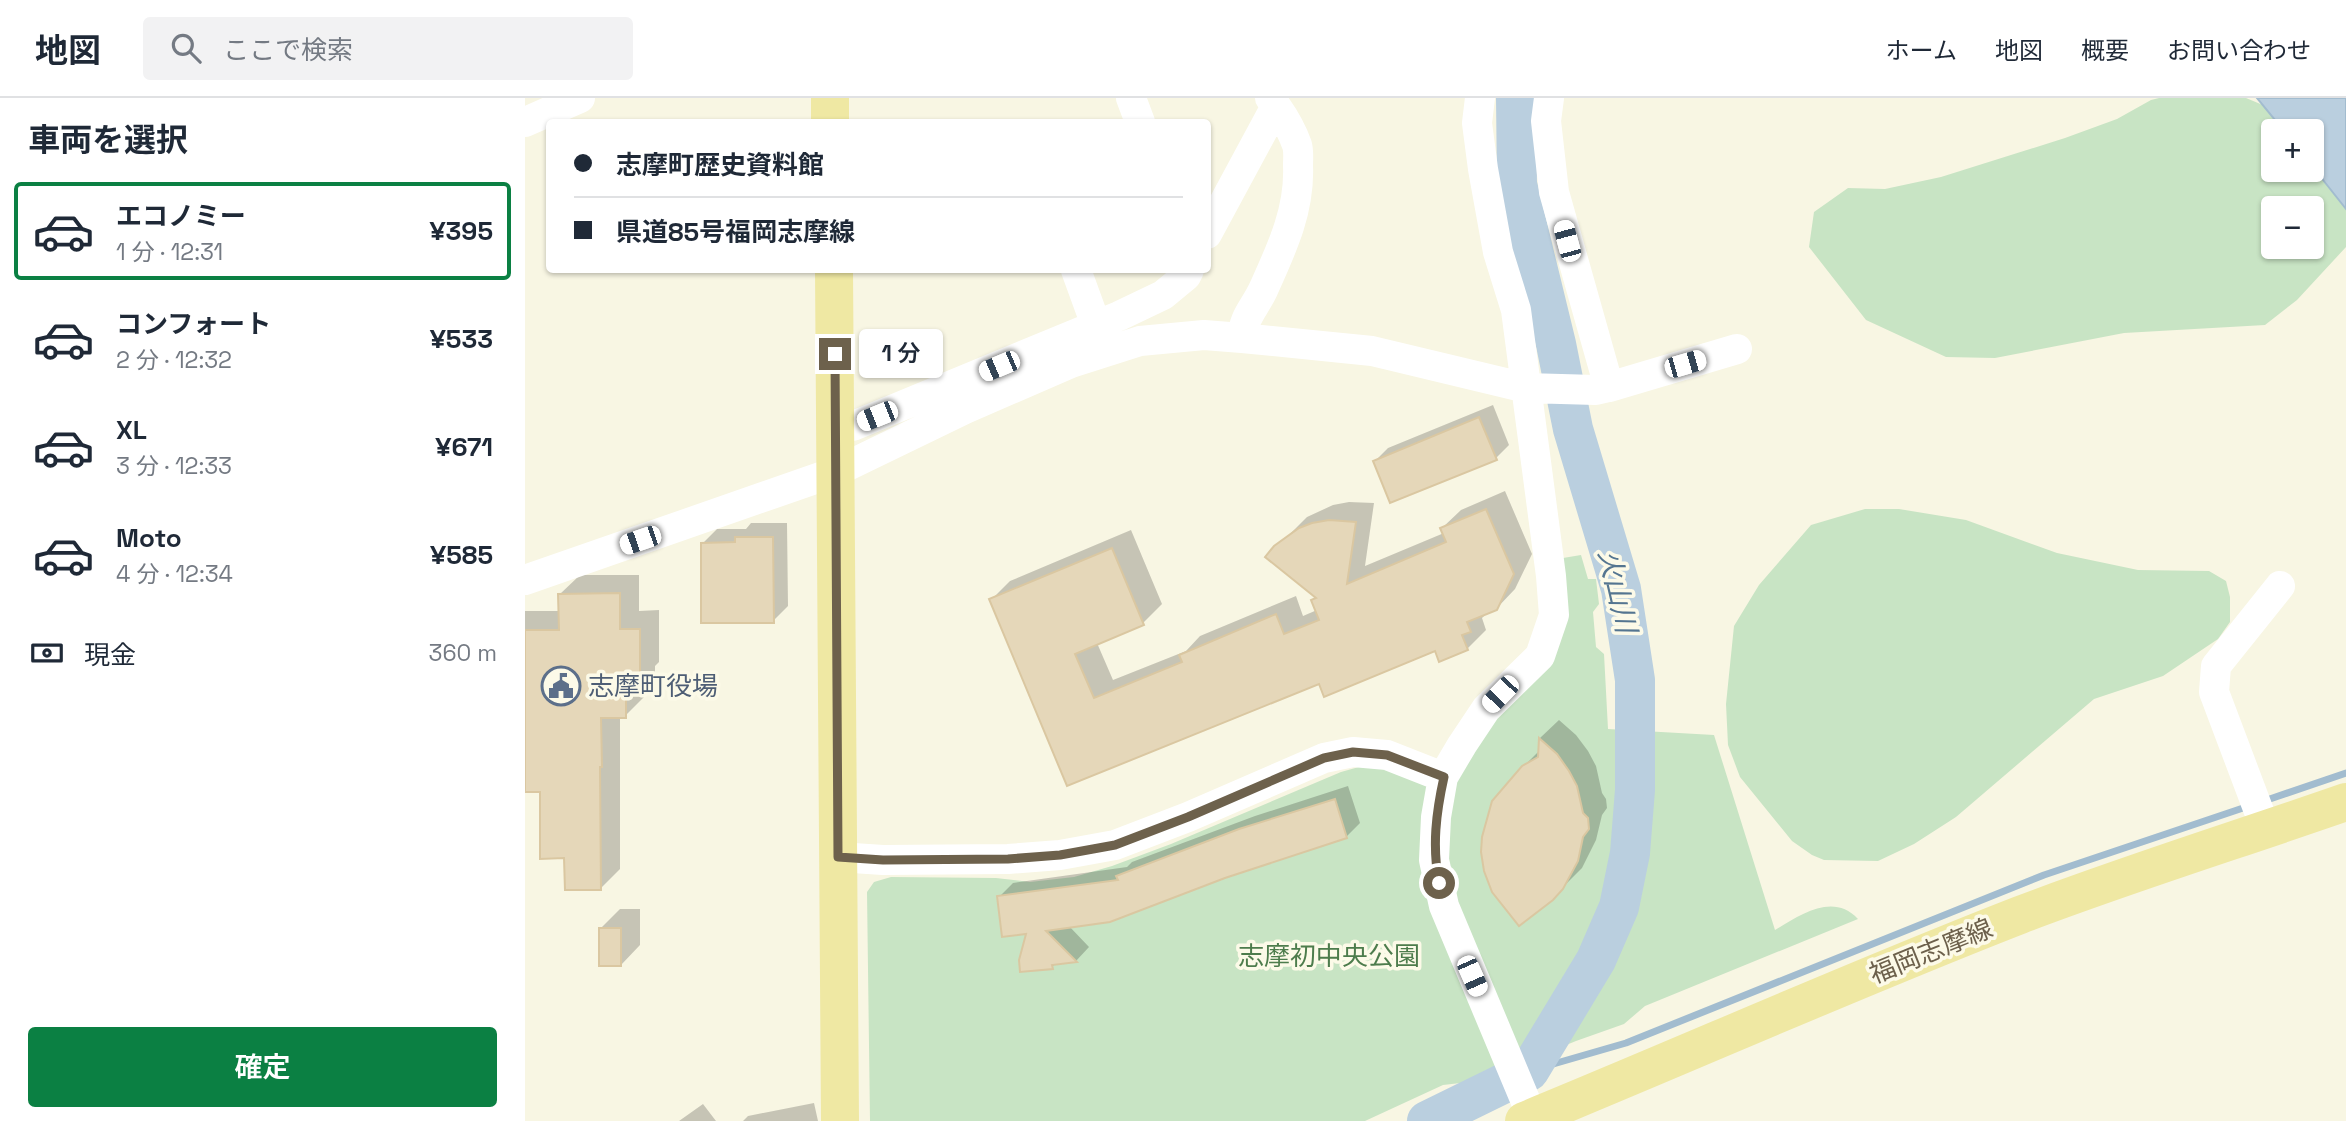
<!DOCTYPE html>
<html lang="ja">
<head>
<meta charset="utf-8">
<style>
  :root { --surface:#fff; --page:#f2f2f3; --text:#1f2937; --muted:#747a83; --line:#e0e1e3; --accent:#0b8043 }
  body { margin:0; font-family:"Space Grotesk","Noto Sans JP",sans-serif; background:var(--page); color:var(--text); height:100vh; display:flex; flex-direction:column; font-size:26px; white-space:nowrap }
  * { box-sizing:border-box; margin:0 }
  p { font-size:23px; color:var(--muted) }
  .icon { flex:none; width:38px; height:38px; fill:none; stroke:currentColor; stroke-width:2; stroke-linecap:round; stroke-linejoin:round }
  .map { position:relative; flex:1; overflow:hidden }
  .side { display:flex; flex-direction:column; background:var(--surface); width:525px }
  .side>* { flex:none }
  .hud { position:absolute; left:21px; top:21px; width:665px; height:154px; border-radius:7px; box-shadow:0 2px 5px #0004; display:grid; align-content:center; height:154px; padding:0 28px; background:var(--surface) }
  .fabs { position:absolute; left:1736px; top:21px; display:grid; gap:14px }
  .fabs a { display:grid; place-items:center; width:63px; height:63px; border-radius:7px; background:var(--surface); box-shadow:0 2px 5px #0004; font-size:35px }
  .end { position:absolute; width:32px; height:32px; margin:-16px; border:9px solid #6d614c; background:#fff; box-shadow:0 0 0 4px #fff }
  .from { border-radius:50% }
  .bubble { position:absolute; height:49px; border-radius:7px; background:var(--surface); box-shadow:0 2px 5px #0004; font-size:23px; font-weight:600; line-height:49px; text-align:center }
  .car { position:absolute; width:21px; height:42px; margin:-21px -10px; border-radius:9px; box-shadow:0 0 5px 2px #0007; background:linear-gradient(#fff 24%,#345 0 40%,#fff 0 76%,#345 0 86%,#fff 0) }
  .hud b { display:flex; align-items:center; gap:24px; height:66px; font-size:26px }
  .hud b+b { border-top:2px solid var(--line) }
  .hud i { width:18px; height:18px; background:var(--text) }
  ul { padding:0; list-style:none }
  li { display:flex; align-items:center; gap:21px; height:98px; margin:0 14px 10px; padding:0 14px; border:4px solid transparent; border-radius:7px }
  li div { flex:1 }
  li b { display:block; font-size:26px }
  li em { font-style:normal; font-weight:600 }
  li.selected { border-color:var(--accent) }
  li>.icon { width:63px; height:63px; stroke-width:1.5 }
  h2 { padding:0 28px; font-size:32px; line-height:84px }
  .pay { display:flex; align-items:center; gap:18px; height:77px; padding:0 28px; font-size:26px }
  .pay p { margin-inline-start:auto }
  .action { display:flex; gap:14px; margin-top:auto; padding:14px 28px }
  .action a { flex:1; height:80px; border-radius:7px; background:var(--accent); color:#fff; font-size:28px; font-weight:600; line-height:80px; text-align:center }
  header { display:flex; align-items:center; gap:42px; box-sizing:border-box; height:98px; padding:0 35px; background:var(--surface); border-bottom:2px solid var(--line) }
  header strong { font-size:33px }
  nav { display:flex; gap:38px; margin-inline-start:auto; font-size:24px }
  .search { width:490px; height:63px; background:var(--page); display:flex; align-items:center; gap:18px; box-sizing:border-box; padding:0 24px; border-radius:7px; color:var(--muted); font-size:26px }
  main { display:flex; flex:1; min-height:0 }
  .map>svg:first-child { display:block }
  .green { fill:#c8e4c4; fill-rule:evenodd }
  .water { fill:#bacfdf; stroke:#a2bccf; stroke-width:2 }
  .shadow { fill:#0003 }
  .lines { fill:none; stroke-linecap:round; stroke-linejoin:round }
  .stream { stroke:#a2bccf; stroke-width:7 }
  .river { stroke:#bacfdf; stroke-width:40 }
  .building { fill:#e5d7b9; stroke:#dac7a1; stroke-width:2 }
  .minor { stroke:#fff; stroke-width:30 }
  .major { stroke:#efe8a3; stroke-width:38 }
  .route { stroke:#6d614c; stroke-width:9 }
  .labels { text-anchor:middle; stroke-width:7; stroke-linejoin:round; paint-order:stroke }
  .service-label { font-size:26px; fill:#4e5e75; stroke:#fcfae8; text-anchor:start }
  .street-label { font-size:26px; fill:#6d614c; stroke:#fcfae8 }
  .park-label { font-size:26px; fill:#4d7c4c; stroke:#fcfae8 }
  .water-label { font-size:28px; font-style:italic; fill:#547590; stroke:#fcfae8 }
</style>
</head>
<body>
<header>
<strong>地図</strong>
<div class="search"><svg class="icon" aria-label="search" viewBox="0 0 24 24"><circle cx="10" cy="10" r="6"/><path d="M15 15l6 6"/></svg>ここで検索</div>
<nav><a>ホーム</a><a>地図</a><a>概要</a><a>お問い合わせ</a></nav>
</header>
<main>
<section class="side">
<h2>車両を選択</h2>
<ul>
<li class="selected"><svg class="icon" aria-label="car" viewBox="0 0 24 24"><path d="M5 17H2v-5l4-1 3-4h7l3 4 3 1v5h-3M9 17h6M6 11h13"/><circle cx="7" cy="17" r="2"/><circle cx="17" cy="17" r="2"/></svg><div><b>エコノミー</b><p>1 分 · 12:31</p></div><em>¥395</em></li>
<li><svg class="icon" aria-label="car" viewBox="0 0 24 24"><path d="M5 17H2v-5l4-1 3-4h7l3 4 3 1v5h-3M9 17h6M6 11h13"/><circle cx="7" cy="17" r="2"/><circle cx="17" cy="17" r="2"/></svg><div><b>コンフォート</b><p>2 分 · 12:32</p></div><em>¥533</em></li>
<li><svg class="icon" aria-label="car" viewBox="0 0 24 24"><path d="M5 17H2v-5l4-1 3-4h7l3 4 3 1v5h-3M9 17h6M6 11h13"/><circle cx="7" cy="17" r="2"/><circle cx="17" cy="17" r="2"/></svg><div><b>XL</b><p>3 分 · 12:33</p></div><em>¥671</em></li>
<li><svg class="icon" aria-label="car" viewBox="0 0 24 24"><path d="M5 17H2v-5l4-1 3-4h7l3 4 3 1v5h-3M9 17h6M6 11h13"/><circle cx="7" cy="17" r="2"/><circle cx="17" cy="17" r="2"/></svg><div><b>Moto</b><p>4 分 · 12:34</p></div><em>¥585</em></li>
</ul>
<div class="pay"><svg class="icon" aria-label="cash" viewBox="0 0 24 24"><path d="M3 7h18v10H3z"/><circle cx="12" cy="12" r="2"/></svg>現金<p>360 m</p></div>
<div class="action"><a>確定</a></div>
</section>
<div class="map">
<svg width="1821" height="1023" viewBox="0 0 1821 1023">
  <rect width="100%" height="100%" fill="#f8f6e3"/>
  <path class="green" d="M 1634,0 L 1721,0 L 1745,10 L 1771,33 L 1748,33 L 1748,72 L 1787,72 L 1787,47 L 1821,82 L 1821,149 L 1772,202 L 1740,227 L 1599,235 L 1470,260 L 1421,259 L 1341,222 L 1284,149 L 1289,114 L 1323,90 L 1360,91 L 1416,79 L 1540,40 L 1592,21 L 1626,2 ZM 1748,110 L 1787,110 L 1787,149 L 1748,149 Z
    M 1340,411 L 1374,411 L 1441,422 L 1532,455 L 1613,472 L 1684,473 L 1701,483 L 1705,499 L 1705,524 L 1693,541 L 1638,578 L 1569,601 L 1431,719 L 1389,746 L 1353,763 L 1299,762 L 1287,757 L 1267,743 L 1215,679 L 1203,647 L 1201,606 L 1209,528 L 1234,487 L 1286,427 Z
    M 1056,457 L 1063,481 L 1071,481 L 1074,506 L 1068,514 L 1071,549 L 1079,556 L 1083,631 L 1189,637 L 1250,832 C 1275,817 1308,794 1333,821 L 1120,908 L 1099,926 L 1051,943 L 953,983 L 918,987 L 840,1023 L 345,1023 L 342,794 L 349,784 L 366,779 L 471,780 L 505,784 L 549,779 L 587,768 L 646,746 L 816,674 L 841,667 L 898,681 L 987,597 L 1038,460 Z"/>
  <path class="water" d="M 1732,0 L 1821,0 L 1821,111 L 1787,68 L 1787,33 L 1759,33 Z"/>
  <path class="shadow" d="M 968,307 L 984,347 L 971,360 L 850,363 L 863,350 Z
    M 980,393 L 1007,456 L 990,491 L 971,511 L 963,514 L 957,520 L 961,532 L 942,551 L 911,551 L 795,584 L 543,685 L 466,502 L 485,483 L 606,432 L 637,506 L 618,525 L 572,545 L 588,582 L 661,553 L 675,538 L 771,498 L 778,518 L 792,512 L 788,502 L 792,498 L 742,459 L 782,419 L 808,407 L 824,404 L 849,405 L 840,468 L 919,435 L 917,430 L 936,412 Z
    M 226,425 L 262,425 L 263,508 L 248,523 L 177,446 L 192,431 L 221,431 Z
    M 55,477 L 114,477 L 114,513 L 134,512 L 134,564 L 130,568 L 130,576 L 119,586 L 119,599 L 100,618 L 95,618 L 95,771 L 76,790 L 41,758 L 16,692 L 0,693 L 0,513 L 35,513 L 35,496 Z
    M 1034,622 L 1051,637 L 1063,653 L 1071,668 L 1077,695 L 1081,701 L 1082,710 L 1077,717 L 1071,742 L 1057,770 L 1027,800 L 998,669 L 1015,652 L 1015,640 Z
    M 823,688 L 835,725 L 821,739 L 544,828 L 564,849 L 551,863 L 531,865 L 527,869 L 504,833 L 474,799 L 488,785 L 602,769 L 607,764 L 730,718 Z
    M 95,811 L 115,811 L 115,847 L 96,867 L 76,830 Z
    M 289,1005 L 293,1023 L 218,1023 L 223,1018 Z
    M 178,1006 L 191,1023 L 154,1023 Z"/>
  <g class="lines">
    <path class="stream" d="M 1739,703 L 1821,675
      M 1004,973 L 1101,945 L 1519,777 L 1724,708"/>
    <path class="river" d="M 902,1023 L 1004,973 L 1071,862 L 1094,809 L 1105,755 L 1110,692 L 1110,582 L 1096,491 L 1048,331 L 1031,246 L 992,86 L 991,0"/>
  </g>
  <path class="building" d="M 954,319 L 972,362 L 865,405 L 848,363 Z
    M 961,411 L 989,476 L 972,512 L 942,524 L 946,534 L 937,537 L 943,552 L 914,564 L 910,553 L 799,599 L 794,586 L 542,688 L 464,501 L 587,450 L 619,527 L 550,556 L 569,600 L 657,564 L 654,557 L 751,516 L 759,536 L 794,522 L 786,502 L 791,500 L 740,459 L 749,448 L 774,430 L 787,425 L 804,422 L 831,424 L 822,486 L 921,444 L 915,430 Z
    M 210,439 L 248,439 L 249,525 L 176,525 L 176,445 L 210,444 Z
    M 95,495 L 95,531 L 115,531 L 115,585 L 111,585 L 111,597 L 101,597 L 101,620 L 76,620 L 77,669 L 75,669 L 76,792 L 40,792 L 39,760 L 15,761 L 15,694 L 0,694 L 0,532 L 34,532 L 33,496 Z
    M 1014,640 L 1032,656 L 1044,673 L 1052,688 L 1058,715 L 1063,720 L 1064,731 L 1058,739 L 1053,763 L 1038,791 L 1028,802 L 994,828 L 967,794 L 959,773 L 956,754 L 957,739 L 967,703 L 997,668 L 1013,659 Z
    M 810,701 L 822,740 L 700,780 L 585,824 L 521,833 L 552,864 L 527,867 L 528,871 L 495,874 L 494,862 L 501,836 L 477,839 L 472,798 L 593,782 L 591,778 L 714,731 Z
    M 74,830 L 96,830 L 96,868 L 74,868 Z"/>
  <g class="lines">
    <path class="minor" d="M 606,0 L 615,24
      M 955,0 L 952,25 L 958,71 L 973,154 L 991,212 L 1026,478 L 1029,517 L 1015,558 L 961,611 L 937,647 L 918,679 L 911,719 L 909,762 L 919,808 L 1009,1023
      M 0,24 L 55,0
      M 682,136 L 751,8
      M 551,172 L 571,227
      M 717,240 C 719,218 729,211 738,192 C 756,152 775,113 773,68 C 773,61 774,53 772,47 C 766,30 756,14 745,0
      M 1084,289 L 1212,251
      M 311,327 L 328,328 L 594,218 L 638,197 L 661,178 L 664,172
      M 0,482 L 310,374 L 440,311 L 546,265 L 615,243 L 679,237 L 717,240 L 847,253 L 1001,290 L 1071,292 L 1084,289 L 1029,94 L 1021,23 L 1024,0
      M 1741,732 L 1689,594 L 1691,568 L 1755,488
      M 313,759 L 358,762 L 483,761 L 535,757 L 590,747 L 663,719 L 799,660 L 828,654 L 862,657 L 918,679"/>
    <path class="major" d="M 305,0 L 305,24
      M 309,172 L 315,1023
      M 999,1023 C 1165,955 1328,882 1495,817 C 1602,776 1712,742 1821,704"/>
  </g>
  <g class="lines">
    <path class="route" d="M 310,256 L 313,759 L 358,762 L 483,761 L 535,757 L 590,747 L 663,719 L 799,660 L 828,654 L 862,657 L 919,679 C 911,715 907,748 914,785"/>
  </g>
  <defs>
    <symbol id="civic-ring" viewBox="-11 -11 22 22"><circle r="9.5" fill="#fcfae8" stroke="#5c6f8a" stroke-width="1.5"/><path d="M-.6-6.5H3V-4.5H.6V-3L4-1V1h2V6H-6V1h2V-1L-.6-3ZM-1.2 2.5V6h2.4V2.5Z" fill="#5c6f8a"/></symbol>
  </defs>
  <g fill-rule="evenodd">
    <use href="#civic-ring" x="14" y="566" width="44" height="44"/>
  </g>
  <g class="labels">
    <g class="service-label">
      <text x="63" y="597">志摩町役場</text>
    </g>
    <g class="street-label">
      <text transform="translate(1406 853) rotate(-22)" y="9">福岡志摩線</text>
    </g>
    <g class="park-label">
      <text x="804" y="867">志摩初中央公園</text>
    </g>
    <g class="water-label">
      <text transform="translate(1093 493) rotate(77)" y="10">火山川</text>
    </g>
  </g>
</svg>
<div class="fabs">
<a>+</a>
<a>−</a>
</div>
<i class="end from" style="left:914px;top:785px"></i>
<i class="end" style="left:310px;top:256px"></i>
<div class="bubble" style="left:334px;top:231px;width:84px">1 分</div>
<i class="car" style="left:1042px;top:143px;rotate:345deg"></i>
<i class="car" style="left:1160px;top:266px;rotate:74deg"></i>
<i class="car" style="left:474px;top:268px;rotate:247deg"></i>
<i class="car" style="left:352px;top:318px;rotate:248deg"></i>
<i class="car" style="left:115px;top:442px;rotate:251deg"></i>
<i class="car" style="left:975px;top:596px;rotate:224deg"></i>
<i class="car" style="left:947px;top:878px;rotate:156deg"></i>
<div class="hud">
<b><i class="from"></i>志摩町歴史資料館</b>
<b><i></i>県道85号福岡志摩線</b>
</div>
</div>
</main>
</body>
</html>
